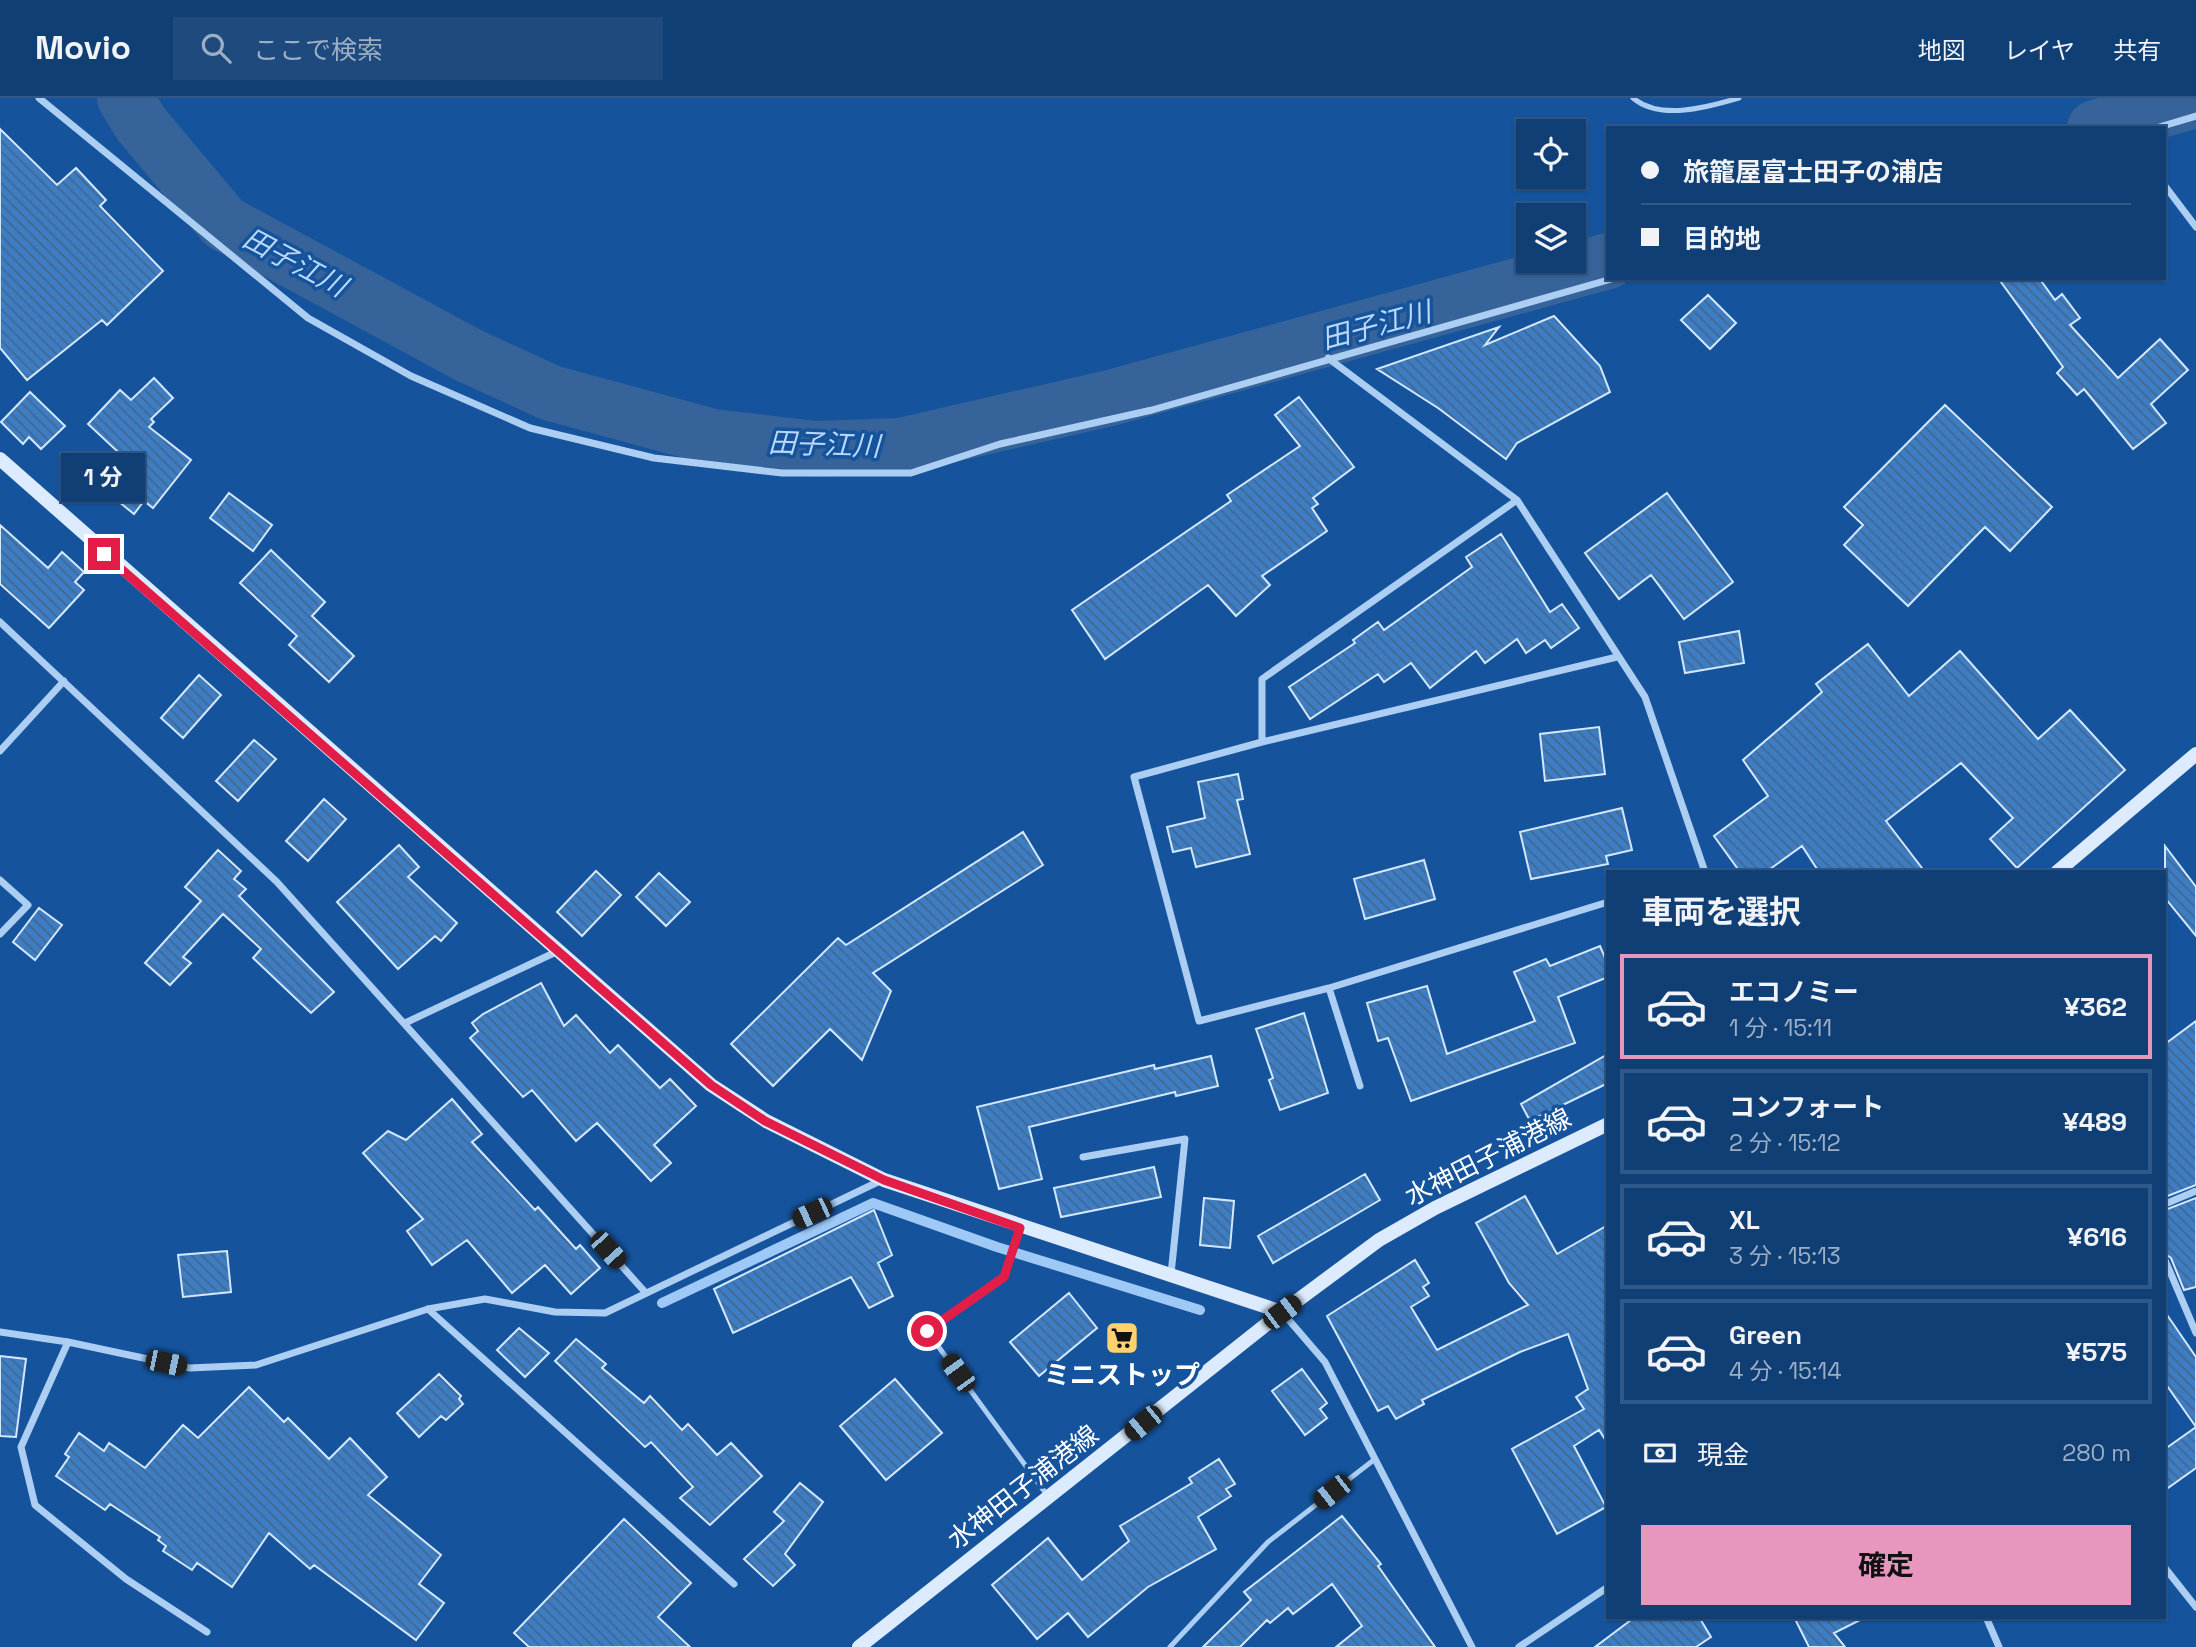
<!DOCTYPE html>
<html lang="ja">
<head>
<meta charset="utf-8">
<style>
  :root { --surface:#103f76; --page:#1e4a7e; --text:#f1f3f6; --muted:#9cafc5; --line:#305888; --accent:#e797bd }
  body { margin:0; font-family:"Space Grotesk","Noto Sans JP",sans-serif; background:var(--page); color:var(--text); height:100vh; display:flex; flex-direction:column; font-size:26px; white-space:nowrap }
  * { box-sizing:border-box; margin:0 }
  p { font-size:23px; color:var(--muted) }
  .icon { flex:none; width:38px; height:38px; fill:none; stroke:currentColor; stroke-width:2; stroke-linecap:round; stroke-linejoin:round }
  .map { position:relative; flex:1; overflow:hidden }
  .drawer { position:absolute; left:1606px; top:772px; width:560px; height:749px; display:flex; flex-direction:column; background:var(--surface); border-radius:0px; box-shadow:0 2px 5px #0004,0 0 0 2px var(--line) }
  .drawer>* { flex:none }
  .guide { position:absolute; left:1606px; top:28px; width:560px; height:154px; border-radius:0px; box-shadow:0 2px 5px #0004,0 0 0 2px var(--line); display:grid; align-content:center; height:154px; padding:0 35px; background:var(--surface) }
  .fabs { position:absolute; left:1516px; top:21px; display:grid; gap:14px }
  .fabs a { display:grid; place-items:center; width:70px; height:70px; border-radius:0px; background:var(--surface); box-shadow:0 2px 5px #0004,0 0 0 2px var(--line); font-size:35px }
  .end { position:absolute; width:32px; height:32px; margin:-16px; border:9px solid #e11d48; background:#fff; box-shadow:0 0 0 4px #fff }
  .from { border-radius:50% }
  .bubble { position:absolute; height:49px; border-radius:0px; background:var(--surface); box-shadow:0 2px 5px #0004,0 0 0 2px var(--line); font-size:23px; font-weight:700; line-height:49px; text-align:center }
  .car { position:absolute; width:21px; height:42px; margin:-21px -10px; border-radius:9px; box-shadow:0 0 5px 2px #0007; background:linear-gradient(#222 24%,#8ab4d8 0 40%,#222 0 76%,#8ab4d8 0 86%,#222 0) }
  .guide b { display:flex; align-items:center; gap:24px; height:66px; font-size:26px }
  .guide b+b { border-top:2px solid var(--line) }
  .guide i { width:18px; height:18px; background:var(--text) }
  ul { padding:0; list-style:none }
  li { display:flex; align-items:center; gap:21px; height:105px; margin:0 14px 10px; padding:0 21px; border:4px solid var(--line); border-radius:0px }
  li div { flex:1 }
  li b { display:block; font-size:26px }
  li em { font-style:normal; font-weight:700 }
  li.selected { border-color:var(--accent) }
  li>.icon { width:63px; height:63px; stroke-width:1.5 }
  h2 { padding:0 35px; font-size:32px; line-height:84px }
  .pay { display:flex; align-items:center; gap:18px; height:77px; padding:0 35px; font-size:26px }
  .pay p { margin-inline-start:auto }
  .primary-button { display:flex; gap:14px; margin-top:auto; padding:14px 35px }
  .primary-button a { flex:1; height:80px; border-radius:0px; background:var(--accent); color:#111; font-size:28px; font-weight:700; line-height:80px; text-align:center }
  header { display:flex; align-items:center; gap:42px; box-sizing:border-box; height:98px; padding:0 35px; background:var(--surface); border-bottom:2px solid var(--line) }
  header strong { font-size:33px }
  nav { display:flex; gap:38px; margin-inline-start:auto; font-size:24px }
  .search { width:490px; height:63px; background:var(--page); display:flex; align-items:center; gap:18px; box-sizing:border-box; padding:0 24px; border-radius:0px; color:var(--muted); font-size:26px }
  .map>svg:first-child { display:block }
  .lines { fill:none; stroke-linecap:round; stroke-linejoin:round }
  .stream { stroke:#9ec9f6; stroke-width:10 }
  .river { stroke:#366399; stroke-width:56 }
  .building { fill:url(#building-back-hatch); stroke:#d4e8fd; stroke-width:2 }
  .lane { stroke:#accef3; stroke-width:5 }
  .street { stroke:#accef3; stroke-width:7 }
  .secondary { stroke:#dcebfd; stroke-width:14 }
  .route { stroke:#e11d48; stroke-width:9 }
  .labels { text-anchor:middle; stroke-width:7; stroke-linejoin:round; paint-order:stroke }
  .street-label { font-size:26px; fill:#fff; stroke:#15549d }
  .poi-label { font-size:26px; font-weight:bold; fill:#fff; stroke:#15549d }
  .water-label { font-size:28px; font-style:italic; fill:#b9d8fa; stroke:#15549d }
</style>
</head>
<body>
<header>
<strong>Movio</strong>
<div class="search"><svg class="icon" aria-label="search" viewBox="0 0 24 24"><circle cx="10" cy="10" r="6"/><path d="M15 15l6 6"/></svg>ここで検索</div>
<nav><a>地図</a><a>レイヤ</a><a>共有</a></nav>
</header>
<div class="map">
<svg width="2196" height="1549" viewBox="0 0 2196 1549">
  <defs>
    <pattern id="building-back-hatch" width="6" height="6" patternUnits="userSpaceOnUse" patternTransform="scale(1.75)"><rect width="6" height="6" fill="#3d7dc4"/><path d="M-1 5l2 2M0 0l6 6M5-1l2 2" fill="none" stroke="#44678e"/></pattern>
  </defs>
  <rect width="100%" height="100%" fill="#15549d"/>
  <g class="lines">
    <path class="stream" d="M 662,1205 L 873,1105 L 997,1149 L 1200,1212"/>
    <path class="river" d="M 125,0 L 141,26 L 224,125 L 470,258 L 551,295 L 713,339 L 815,351 L 900,348 L 1110,300 L 1608,163
      M 2095,30 L 2196,2"/>
  </g>
  <path class="building" d="M 0,31 L 57,87 L 76,70 L 106,102 L 100,108 L 163,173 L 107,227 L 102,222 L 27,282 L 0,250 Z
    M 1998,180 L 2039,180 L 2055,202 L 2062,196 L 2080,220 L 2070,227 L 2118,280 L 2160,241 L 2188,272 L 2151,306 L 2166,325 L 2133,351 L 2084,291 L 2077,297 L 2057,275 L 2063,269 Z
    M 1708,197 L 1736,225 L 1710,251 L 1681,222 Z
    M 1554,218 L 1600,268 L 1610,294 L 1517,345 L 1506,361 L 1438,310 L 1377,271 L 1499,229 L 1485,247 Z
    M 154,280 L 173,300 L 151,321 L 154,324 L 149,329 L 191,362 L 153,410 L 144,403 L 134,416 L 108,395 L 131,366 L 88,326 L 120,292 L 131,302 Z
    M 30,294 L 65,328 L 41,351 L 29,339 L 23,346 L 1,324 Z
    M 1299,299 L 1354,369 L 1313,400 L 1318,406 L 1312,410 L 1327,433 L 1262,478 L 1270,487 L 1236,518 L 1208,487 L 1105,561 L 1072,512 L 1231,403 L 1227,397 L 1300,348 L 1275,317 Z
    M 1945,307 L 2052,409 L 2010,453 L 1985,429 L 1908,508 L 1844,447 L 1863,427 L 1844,409 Z
    M 229,395 L 272,427 L 253,453 L 210,420 Z
    M 1667,395 L 1733,484 L 1684,521 L 1651,477 L 1619,501 L 1585,455 Z
    M 0,427 L 48,470 L 62,454 L 84,474 L 75,484 L 84,492 L 49,530 L 0,486 Z
    M 1501,436 L 1550,514 L 1562,506 L 1579,530 L 1551,550 L 1545,542 L 1526,555 L 1517,541 L 1485,565 L 1476,553 L 1430,590 L 1411,565 L 1384,584 L 1378,576 L 1310,621 L 1289,589 L 1355,545 L 1353,542 L 1378,524 L 1384,532 L 1472,469 L 1466,459 Z
    M 271,452 L 325,504 L 312,518 L 354,558 L 329,584 L 289,547 L 297,538 L 240,485 Z
    M 1739,533 L 1744,565 L 1685,575 L 1679,544 Z
    M 1868,546 L 1909,598 L 1960,553 L 2038,641 L 2070,612 L 2125,672 L 2017,770 L 1990,741 L 2013,720 L 1961,665 L 1886,723 L 1925,774 L 1819,774 L 1802,748 L 1766,774 L 1740,774 L 1714,738 L 1768,698 L 1743,662 L 1822,594 L 1816,586 Z
    M 199,577 L 221,597 L 183,640 L 161,620 Z
    M 1599,629 L 1605,676 L 1545,683 L 1540,636 Z
    M 254,642 L 276,661 L 238,703 L 216,683 Z
    M 1238,676 L 1243,701 L 1237,702 L 1250,756 L 1196,769 L 1191,750 L 1173,754 L 1167,729 L 1205,720 L 1198,684 Z
    M 324,701 L 346,721 L 308,763 L 286,743 Z
    M 1622,710 L 1632,752 L 1606,758 L 1608,766 L 1531,781 L 1520,734 Z
    M 1023,734 L 1043,767 L 873,875 L 891,893 L 862,962 L 830,931 L 773,988 L 731,946 L 838,840 L 846,847 Z
    M 399,747 L 419,769 L 408,779 L 457,825 L 441,843 L 435,838 L 398,871 L 337,804 Z
    M 2165,748 L 2196,789 L 2196,838 L 2165,800 Z
    M 218,752 L 241,773 L 234,781 L 246,791 L 239,798 L 334,894 L 311,915 L 253,860 L 261,851 L 223,816 L 183,859 L 191,865 L 170,887 L 145,865 L 201,803 L 185,789 Z
    M 1424,762 L 1435,801 L 1365,821 L 1354,781 Z
    M 596,773 L 621,797 L 582,838 L 557,814 Z
    M 659,775 L 690,804 L 666,828 L 636,799 Z
    M 39,810 L 62,827 L 35,862 L 13,844 Z
    M 1600,848 L 1608,867 L 1608,879 L 1558,899 L 1575,945 L 1411,1003 L 1388,940 L 1378,943 L 1367,905 L 1427,888 L 1447,956 L 1535,923 L 1514,874 L 1546,861 L 1550,868 Z
    M 541,885 L 564,928 L 576,917 L 610,955 L 618,947 L 660,990 L 670,981 L 696,1008 L 654,1047 L 671,1065 L 651,1083 L 597,1025 L 576,1043 L 532,992 L 523,999 L 470,940 L 478,933 L 472,925 L 483,916 Z
    M 1304,915 L 1328,995 L 1280,1012 L 1269,982 L 1273,980 L 1256,931 Z
    M 2196,923 L 2196,1087 L 2165,1099 L 2165,946 Z
    M 1608,956 L 1608,985 L 1530,1023 L 1521,1006 Z
    M 1211,958 L 1218,988 L 1176,998 L 1175,994 L 1029,1029 L 1042,1081 L 999,1091 L 977,1009 L 1154,967 L 1155,971 Z
    M 452,1001 L 482,1036 L 472,1044 L 535,1112 L 538,1109 L 576,1151 L 580,1147 L 600,1170 L 571,1196 L 545,1167 L 512,1195 L 467,1142 L 432,1167 L 407,1133 L 423,1121 L 363,1055 L 388,1033 L 406,1042 Z
    M 1154,1069 L 1161,1099 L 1061,1119 L 1054,1090 Z
    M 1365,1076 L 1380,1102 L 1273,1165 L 1258,1138 Z
    M 1525,1098 L 1557,1156 L 1608,1127 L 1608,1346 L 1599,1332 L 1574,1348 L 1606,1409 L 1557,1436 L 1512,1351 L 1584,1311 L 1576,1299 L 1588,1291 L 1568,1236 L 1520,1254 L 1422,1302 L 1424,1306 L 1396,1321 L 1388,1308 L 1378,1313 L 1327,1218 L 1415,1162 L 1429,1185 L 1423,1189 L 1429,1198 L 1411,1209 L 1437,1252 L 1528,1207 L 1509,1185 L 1476,1125 Z
    M 1204,1100 L 1234,1103 L 1230,1150 L 1200,1147 Z
    M 2196,1100 L 2196,1189 L 2184,1192 L 2171,1160 L 2165,1156 L 2165,1112 Z
    M 874,1112 L 892,1157 L 878,1165 L 893,1198 L 869,1210 L 851,1179 L 733,1235 L 714,1191 Z
    M 227,1153 L 231,1194 L 183,1199 L 178,1157 Z
    M 1069,1195 L 1097,1230 L 1039,1278 L 1010,1244 Z
    M 2165,1214 L 2196,1259 L 2196,1370 L 2165,1392 L 2165,1351 L 2196,1329 L 2165,1285 Z
    M 519,1230 L 549,1255 L 525,1279 L 497,1252 Z
    M 576,1241 L 606,1266 L 602,1270 L 644,1305 L 650,1298 L 682,1332 L 688,1326 L 717,1357 L 731,1345 L 762,1378 L 710,1427 L 680,1400 L 693,1389 L 651,1344 L 645,1349 L 555,1263 Z
    M 0,1258 L 26,1261 L 16,1339 L 0,1338 Z
    M 1302,1271 L 1327,1305 L 1320,1311 L 1327,1320 L 1305,1337 L 1272,1293 Z
    M 439,1276 L 461,1298 L 459,1301 L 463,1306 L 446,1322 L 441,1318 L 419,1339 L 397,1315 Z
    M 895,1281 L 942,1335 L 886,1382 L 840,1328 Z
    M 249,1289 L 284,1324 L 288,1320 L 329,1361 L 350,1340 L 387,1379 L 368,1397 L 441,1457 L 419,1486 L 444,1505 L 416,1542 L 314,1467 L 310,1471 L 269,1435 L 232,1489 L 197,1465 L 192,1472 L 163,1453 L 166,1448 L 158,1442 L 160,1439 L 110,1406 L 105,1412 L 56,1378 L 69,1359 L 65,1356 L 79,1335 L 104,1353 L 109,1345 L 145,1370 L 183,1327 L 198,1340 Z
    M 1219,1361 L 1235,1386 L 1226,1391 L 1231,1398 L 1198,1419 L 1216,1451 L 1148,1489 L 1088,1539 L 1068,1515 L 1037,1541 L 992,1487 L 1048,1440 L 1082,1482 L 1129,1443 L 1120,1428 L 1192,1385 L 1189,1380 Z
    M 800,1385 L 823,1404 L 785,1456 L 795,1467 L 773,1488 L 744,1461 L 784,1423 L 774,1414 Z
    M 1342,1418 L 1381,1466 L 1378,1468 L 1435,1549 L 1336,1549 L 1362,1528 L 1332,1486 L 1293,1516 L 1288,1510 L 1270,1525 L 1267,1522 L 1240,1549 L 1203,1549 L 1251,1502 L 1244,1494 Z
    M 624,1421 L 691,1485 L 658,1519 L 690,1549 L 529,1549 L 514,1535 Z
    M 1635,1519 L 1699,1519 L 1711,1539 L 1696,1549 L 1595,1549 Z
    M 1794,1519 L 1866,1519 L 1834,1535 L 1845,1549 L 1809,1549 Z"/>
  <g class="lines">
    <path class="lane" d="M 1633,0 C 1660,23 1708,9 1739,0
      M 1020,1130 L 1004,1179 L 927,1233 L 1047,1397
      M 1170,1549 L 1268,1444 L 1375,1361"/>
    <path class="street" d="M 39,0 L 308,220 L 411,278 L 530,330 L 654,360 L 782,375 L 911,375 L 1000,346 L 1152,312 L 1615,180
      M 2156,30 L 2196,18
      M 2165,88 L 2196,129
      M 1328,260 L 1517,402 L 1645,599 L 1705,774
      M 0,524 L 277,784 L 645,1194
      M 1262,644 L 1262,581 L 1517,402
      M 0,653 L 64,583
      M 0,782 L 28,807 L 0,836
      M 1608,804 L 1329,890 L 1199,923 L 1134,679 L 1262,644 L 1617,559
      M 1329,890 L 1360,988
      M 405,925 L 556,854
      M 1083,1059 L 1185,1041 L 1171,1176
      M 2165,1106 L 2196,1093
      M 2165,1162 L 2196,1235
      M 428,1211 L 734,1486
      M 1282,1214 L 1325,1264 L 1472,1549
      M 0,1234 L 68,1244 L 190,1270 L 256,1267 L 428,1211 L 485,1201 L 555,1214 L 605,1215 L 882,1082
      M 68,1244 L 21,1349 L 35,1407 L 126,1481 L 207,1534
      M 2165,1470 L 2196,1509
      M 1986,1519 L 1999,1549
      M 1519,1549 L 1608,1489"/>
    <path class="secondary" d="M 0,361 L 711,987 L 766,1023 L 884,1082 L 1282,1214
      M 2057,774 L 2196,656
      M 859,1549 L 1282,1214 L 1379,1142 L 1435,1110 L 1608,1026"/>
  </g>
  <g class="lines">
    <path class="route" d="M 104,456 L 711,987 L 765,1023 L 884,1082 L 1020,1130 L 1004,1179 L 927,1233"/>
  </g>
  <defs>
    <symbol id="supermarket-square" viewBox="-11 -11 22 22"><rect x="-9" y="-9" width="18" height="18" rx="4" fill="#ffd26e" stroke="#15549d"/><path d="M-6-5.5h2.5l.6 2H6L4.5 2H-2.5L-4.4-4H-6ZM-1.5 3.2a1.3 1.3 0 1 0 .1 0ZM3 3.2a1.3 1.3 0 1 0 .1 0Z" fill="#111"/></symbol>
  </defs>
  <g fill-rule="evenodd">
    <use href="#supermarket-square" x="1103" y="1221" width="38" height="38"/>
  </g>
  <g class="labels">
    <g class="street-label">
      <text transform="translate(1488 1059) rotate(-27)" y="9">水神田子浦港線</text>
      <text transform="translate(1023 1389) rotate(-38)" y="9">水神田子浦港線</text>
    </g>
    <g class="poi-label">
      <text x="1122" y="1286">ミニストップ</text>
    </g>
    <g class="water-label">
      <text transform="translate(295 164) rotate(28)" y="10">田子江川</text>
      <text transform="translate(1376 227) rotate(-15)" y="10">田子江川</text>
      <text transform="translate(824 346) rotate(2)" y="10">田子江川</text>
    </g>
  </g>
</svg>
<div class="fabs">
<a><svg class="icon" aria-label="locate" viewBox="0 0 24 24"><circle cx="12" cy="12" r="6"/><path d="M12 2v4M12 18v4M2 12h4M18 12h4"/></svg></a>
<a><svg class="icon" aria-label="layers" viewBox="0 0 24 24"><path d="M12 4l9 5-9 5-9-5zM3 14l9 5 9-5"/></svg></a>
</div>
<i class="end from" style="left:927px;top:1233px"></i>
<i class="end" style="left:104px;top:456px"></i>
<div class="bubble" style="left:61px;top:355px;width:84px">1 分</div>
<i class="car" style="left:812px;top:1115px;rotate:245deg"></i>
<i class="car" style="left:608px;top:1152px;rotate:138deg"></i>
<i class="car" style="left:1282px;top:1214px;rotate:53deg"></i>
<i class="car" style="left:166px;top:1265px;rotate:102deg"></i>
<i class="car" style="left:958px;top:1275px;rotate:324deg"></i>
<i class="car" style="left:1143px;top:1325px;rotate:231deg"></i>
<i class="car" style="left:1332px;top:1394px;rotate:232deg"></i>
<div class="guide">
<b><i class="from"></i>旅籠屋富士田子の浦店</b>
<b><i></i>目的地</b>
</div>
<section class="drawer">
<h2>車両を選択</h2>
<ul>
<li class="selected"><svg class="icon" aria-label="car" viewBox="0 0 24 24"><path d="M5 17H2v-5l4-1 3-4h7l3 4 3 1v5h-3M9 17h6M6 11h13"/><circle cx="7" cy="17" r="2"/><circle cx="17" cy="17" r="2"/></svg><div><b>エコノミー</b><p>1 分 · 15:11</p></div><em>¥362</em></li>
<li><svg class="icon" aria-label="car" viewBox="0 0 24 24"><path d="M5 17H2v-5l4-1 3-4h7l3 4 3 1v5h-3M9 17h6M6 11h13"/><circle cx="7" cy="17" r="2"/><circle cx="17" cy="17" r="2"/></svg><div><b>コンフォート</b><p>2 分 · 15:12</p></div><em>¥489</em></li>
<li><svg class="icon" aria-label="car" viewBox="0 0 24 24"><path d="M5 17H2v-5l4-1 3-4h7l3 4 3 1v5h-3M9 17h6M6 11h13"/><circle cx="7" cy="17" r="2"/><circle cx="17" cy="17" r="2"/></svg><div><b>XL</b><p>3 分 · 15:13</p></div><em>¥616</em></li>
<li><svg class="icon" aria-label="car" viewBox="0 0 24 24"><path d="M5 17H2v-5l4-1 3-4h7l3 4 3 1v5h-3M9 17h6M6 11h13"/><circle cx="7" cy="17" r="2"/><circle cx="17" cy="17" r="2"/></svg><div><b>Green</b><p>4 分 · 15:14</p></div><em>¥575</em></li>
</ul>
<div class="pay"><svg class="icon" aria-label="cash" viewBox="0 0 24 24"><path d="M3 7h18v10H3z"/><circle cx="12" cy="12" r="2"/></svg>現金<p>280 m</p></div>
<div class="primary-button"><a>確定</a></div>
</section>
</div>
</body>
</html>
